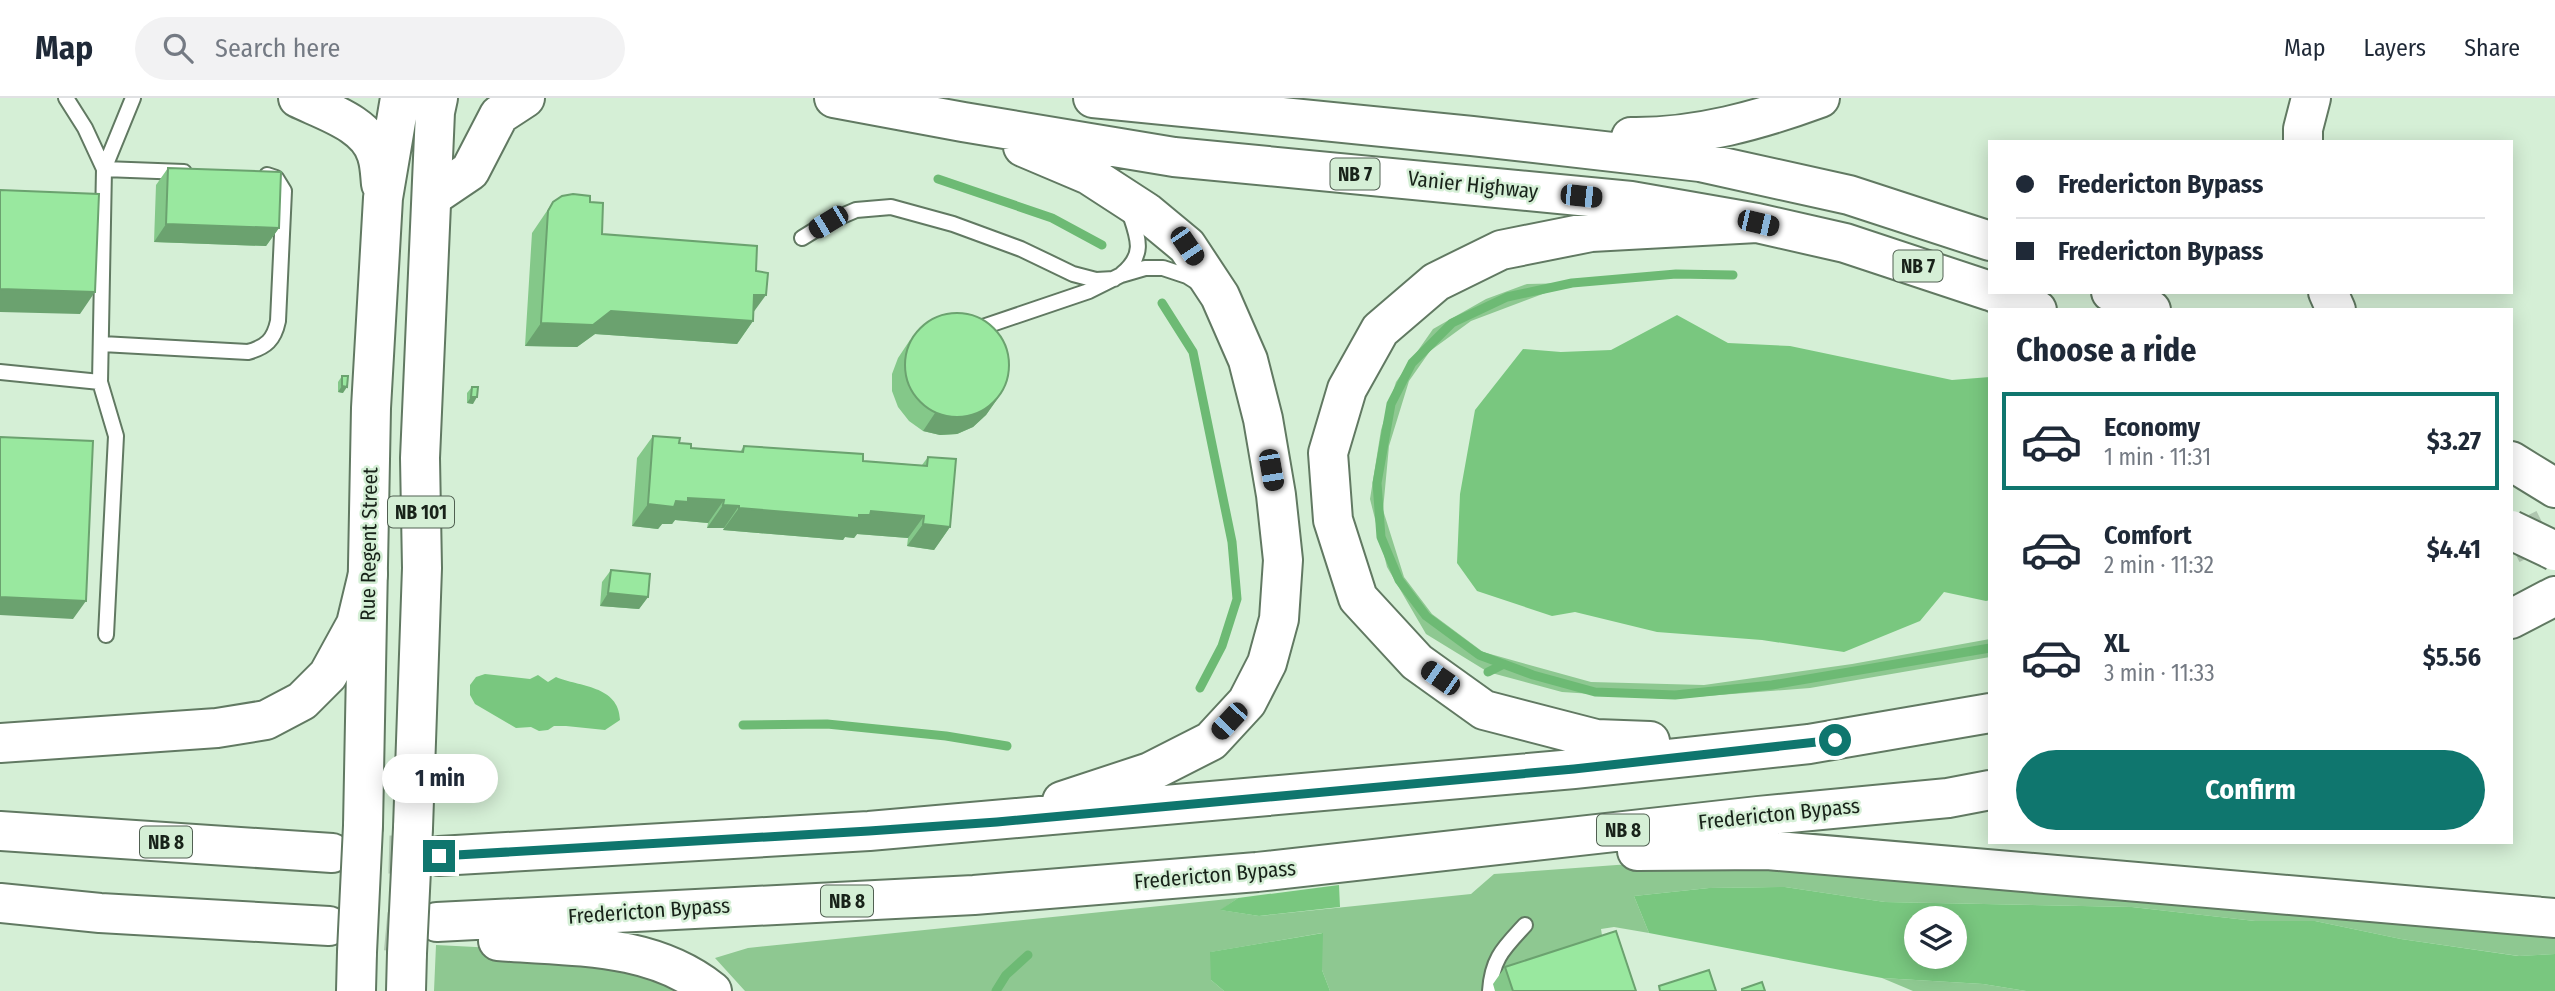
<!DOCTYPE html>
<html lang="en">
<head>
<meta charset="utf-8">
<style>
  :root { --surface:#fff; --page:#f2f2f3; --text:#1f2937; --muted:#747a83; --line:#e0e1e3; --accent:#0f766e }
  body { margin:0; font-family:"Fira Sans Condensed",sans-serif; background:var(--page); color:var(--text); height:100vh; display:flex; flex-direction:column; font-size:26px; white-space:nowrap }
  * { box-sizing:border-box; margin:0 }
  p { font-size:23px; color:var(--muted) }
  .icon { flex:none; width:38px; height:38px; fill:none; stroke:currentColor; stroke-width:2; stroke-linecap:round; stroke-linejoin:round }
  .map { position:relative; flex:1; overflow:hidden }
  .drawer { position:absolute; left:1988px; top:210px; width:525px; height:536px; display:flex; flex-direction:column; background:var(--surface); border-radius:0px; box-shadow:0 4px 18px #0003 }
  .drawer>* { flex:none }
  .hud { position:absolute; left:1988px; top:42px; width:525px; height:154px; border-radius:0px; box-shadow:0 4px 18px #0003; display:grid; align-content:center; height:154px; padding:0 28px; background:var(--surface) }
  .fabs { position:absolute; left:1904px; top:808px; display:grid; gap:14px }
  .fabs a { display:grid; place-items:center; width:63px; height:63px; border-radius:50%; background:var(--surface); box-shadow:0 4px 18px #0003; font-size:35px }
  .end { position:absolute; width:32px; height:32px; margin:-16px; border:9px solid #0f766e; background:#fff; box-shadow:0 0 0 4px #fff }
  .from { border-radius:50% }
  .bubble { position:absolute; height:49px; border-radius:24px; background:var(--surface); box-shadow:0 4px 18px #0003; font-size:23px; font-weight:700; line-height:49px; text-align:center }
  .car { position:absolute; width:21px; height:42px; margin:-21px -10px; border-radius:9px; box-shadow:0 0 5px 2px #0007; background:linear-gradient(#222 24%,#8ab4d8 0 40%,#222 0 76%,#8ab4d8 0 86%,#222 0) }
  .hud b { display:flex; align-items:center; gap:24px; height:66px; font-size:26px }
  .hud b+b { border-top:2px solid var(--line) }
  .hud i { width:18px; height:18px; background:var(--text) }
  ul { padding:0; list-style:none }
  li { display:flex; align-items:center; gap:21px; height:98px; margin:0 14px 10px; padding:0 14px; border:4px solid transparent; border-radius:0px }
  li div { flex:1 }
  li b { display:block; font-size:26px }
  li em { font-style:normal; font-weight:700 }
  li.selected { border-color:var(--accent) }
  li>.icon { width:63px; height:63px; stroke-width:1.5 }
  h2 { padding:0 28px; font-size:32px; line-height:84px }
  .button { display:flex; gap:14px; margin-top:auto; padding:14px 28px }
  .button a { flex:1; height:80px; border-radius:42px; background:var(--accent); color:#fff; font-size:28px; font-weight:700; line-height:80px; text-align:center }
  header { display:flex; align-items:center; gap:42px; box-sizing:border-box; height:98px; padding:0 35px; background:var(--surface); border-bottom:2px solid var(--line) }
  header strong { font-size:33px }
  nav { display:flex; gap:38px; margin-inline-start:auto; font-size:24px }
  .search { width:490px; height:63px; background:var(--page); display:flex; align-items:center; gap:18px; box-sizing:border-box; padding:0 24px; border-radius:38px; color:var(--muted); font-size:26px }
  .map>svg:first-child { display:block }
  .green { fill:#8ec891 }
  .forest { fill:#79c77f; fill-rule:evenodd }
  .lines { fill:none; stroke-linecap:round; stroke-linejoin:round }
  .stream { stroke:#6dba74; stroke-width:9 }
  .motorway-tunnel { stroke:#afc6b0; stroke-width:38; stroke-dasharray:38 19; stroke-linecap:butt }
  .service-casing { stroke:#617962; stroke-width:18 }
  .primary-casing { stroke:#617962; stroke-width:42 }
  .motorway-casing { stroke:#617962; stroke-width:42 }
  .service { stroke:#fff; stroke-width:14 }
  .primary { stroke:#fff; stroke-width:38 }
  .motorway { stroke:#fff; stroke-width:38 }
  .primary-bridge-casing { stroke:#617962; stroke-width:42; stroke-linecap:butt }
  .motorway-bridge-casing { stroke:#617962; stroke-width:42; stroke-linecap:butt }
  .primary-bridge { stroke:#fff; stroke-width:38 }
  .motorway-bridge { stroke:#fff; stroke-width:38 }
  .wall { fill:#84c889 }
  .shaded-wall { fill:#6ba26f }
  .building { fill:#99e89f; stroke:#6ba26f; stroke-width:2 }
  .route { stroke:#0f766e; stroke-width:9 }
  .labels { text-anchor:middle; stroke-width:5; stroke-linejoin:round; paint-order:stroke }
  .shield { fill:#d5efd6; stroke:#516052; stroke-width:2 }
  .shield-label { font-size:19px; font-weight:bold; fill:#182219 }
  .street-label { font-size:21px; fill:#182219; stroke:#d5efd6 }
</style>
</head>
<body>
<header>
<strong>Map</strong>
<div class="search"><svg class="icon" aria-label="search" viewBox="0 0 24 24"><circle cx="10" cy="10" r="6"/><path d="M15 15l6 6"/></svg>Search here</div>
<nav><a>Map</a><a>Layers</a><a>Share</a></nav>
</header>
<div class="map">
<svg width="2555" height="893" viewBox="0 0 2555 893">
  <rect width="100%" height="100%" fill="#d5efd6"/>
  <path class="green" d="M 1572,185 L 1471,223 L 1430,253 L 1409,283 L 1389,348 L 1383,412 L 1404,479 L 1432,516 L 1483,554 L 1591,584 L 1704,587 L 1852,566 L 1990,541 L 1990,559 L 1810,590 L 1668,601 L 1562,594 L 1488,574 L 1426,536 L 1387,469 L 1370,401 L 1381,332 L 1396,284 L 1433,231 L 1486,201 L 1527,186 Z
    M 1711,764 L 2555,832 L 2555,856 L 2519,858 L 2401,841 L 2315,823 L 2255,823 L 2132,809 L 1885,804 L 1785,789 L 1709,790 L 1634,798 L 1649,835 L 1614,829 L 1601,831 L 1604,850 L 1495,893 L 1330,893 L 1322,872 L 1322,835 L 1211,854 L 1211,882 L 1224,893 L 745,893 L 715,860 L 748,850 L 1238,800 L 1221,812 L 1259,818 L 1471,796 L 1494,776 L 1644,765 Z
    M 436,847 L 576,854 L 684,893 L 434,893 Z
    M 1882,880 L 1983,886 L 2026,893 L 1913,893 Z"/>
  <path class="forest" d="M 1677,217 L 1728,245 L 1790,248 L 1952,282 L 1990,279 L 1990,502 L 1986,503 L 1944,494 L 1920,523 L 1844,554 L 1762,542 L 1657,534 L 1575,514 L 1552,518 L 1477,493 L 1457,465 L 1460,396 L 1475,312 L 1523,251 L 1561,254 L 1611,252 Z
    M 485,576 L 530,581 L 538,577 L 548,584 L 556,579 C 579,589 619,587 620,622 L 605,632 L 566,628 L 554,628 L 548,632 L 539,633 L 531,629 L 516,630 L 475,606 L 470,597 L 470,587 L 476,579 Z
    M 1339,787 L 1340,809 L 1259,818 L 1220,812 L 1238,800 Z
    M 1785,789 L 1885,804 L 2132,809 L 2255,823 L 2315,823 L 2401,841 L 2518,858 L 2555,856 L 2555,893 L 2026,893 L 1983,886 L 1882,880 L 1649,835 L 1634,798 L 1709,790 ZM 1916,821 L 1955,821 L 1955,859 L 1916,859 Z
    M 1323,835 L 1322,872 L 1330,893 L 1224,893 L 1211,882 L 1210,854 Z"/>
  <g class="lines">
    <path class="stream" d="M 938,81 L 1052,120 L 1102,147
      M 1733,177 L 1676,176 L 1572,185 L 1507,199 L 1452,225 L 1412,265 L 1391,306 L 1377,385 L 1381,439 L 1399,482 L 1426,518 L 1479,557 L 1533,577 L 1595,594 L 1675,597 L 1772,587 L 1990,550
      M 1162,205 L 1193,254 L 1232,444 L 1237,501 L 1222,548 L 1200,590
      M 1488,574 L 1504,566
      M 743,627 L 827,626 L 946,638 L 1007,648
      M 996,893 L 1006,877 L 1028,857"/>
    <path class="motorway-tunnel" d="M 2511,447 L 2555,425
      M 332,755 L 439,758
      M 329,828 L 437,838"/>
    <defs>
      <path id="service" d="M 66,0 L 85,30 L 104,71
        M 104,71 L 184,74
        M 802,140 L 828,124 L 856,112 L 891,109 L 953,126 L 1021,151 L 1073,176 L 1096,182 L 1114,181
        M 1122,176 C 1146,156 1138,140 1129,113
        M 974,232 L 1089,193 L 1121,177 L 1145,170 L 1163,170 L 1187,178 L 1198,185
        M 102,246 L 248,254 C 266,249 274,242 278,223 L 284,93 L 276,80 L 267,77
        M 0,274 L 100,284
        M 106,537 L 116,338 L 100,284 L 104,71 L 133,0
        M 1490,893 C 1492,860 1504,850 1525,827"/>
      <path id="primary" d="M 298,0 C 325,13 369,26 377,58 C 380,67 380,77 381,86
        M 363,728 L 371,310 L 383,100 L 400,0
        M 413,730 L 422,470 L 420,360 L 435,14 L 438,0
        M 356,893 L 357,854
        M 406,893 L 407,855"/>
      <path id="motorway" d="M 834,0 L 963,24 L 1174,59 L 1631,103 L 1757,125 L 1845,145 L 1990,193
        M 1093,0 L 1472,38 L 1700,64 L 1849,97 L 1990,143
        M 1631,39 C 1696,40 1760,22 1820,0
        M 2303,44 L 2303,31 L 2311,0
        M 1023,49 L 1089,77 L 1146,114 L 1187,148 L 1220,198 L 1248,262 L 1263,321 L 1276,397 L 1283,462 L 1279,521 L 1267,565 L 1247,604 L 1211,643 L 1150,674 L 1062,703
        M 433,98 L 470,73 L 499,17 L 525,0
        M 1993,194 L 2037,212
        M 2111,194 L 2151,212
        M 2328,194 L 2336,212
        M 2511,363 L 2555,390
        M 2511,521 L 2555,498
        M 1650,643 L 1596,641 L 1484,612 L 1417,564 L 1358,500 L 1333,422 L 1328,355 L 1347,291 L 1380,232 L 1436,184 L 1501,152 L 1591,134 L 1757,125
        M 0,645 L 217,630 L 266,622 L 302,603 L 328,577 L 356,526 L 368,476
        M 0,733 L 332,755
        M 1637,753 L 1767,752 L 2555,820
        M 439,758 L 869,733 L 1574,671 L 1809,646 L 1990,615
        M 0,805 L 100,815 L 329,828
        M 437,824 L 974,797 L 1257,774 L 1758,718 L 1948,700 L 1990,692
        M 498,843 C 571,849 651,844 712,893"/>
    </defs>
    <use href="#service" class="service-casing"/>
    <use href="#primary" class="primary-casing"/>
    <use href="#motorway" class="motorway-casing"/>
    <use href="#service" class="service"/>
    <use href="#primary" class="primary"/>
    <use href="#motorway" class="motorway"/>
    <defs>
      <path id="primary-bridge" d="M 357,854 L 363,728
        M 407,855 L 413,730"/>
      <path id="motorway-bridge" d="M 2511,432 L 2555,453"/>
    </defs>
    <use href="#primary-bridge" class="primary-bridge-casing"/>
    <use href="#motorway-bridge" class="motorway-bridge-casing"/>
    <use href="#primary-bridge" class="primary-bridge"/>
    <use href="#motorway-bridge" class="motorway-bridge"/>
  </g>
  <path class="wall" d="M 168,70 L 279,130 L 266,148 L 154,144 L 156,87 Z
    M 553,104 L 590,104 L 602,136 L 753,215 L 753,223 L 737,246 L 595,236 L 577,249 L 525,248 L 532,135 Z
    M 910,242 L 998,300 L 986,317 L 973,329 L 957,336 L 940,337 L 923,333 L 909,323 L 898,309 L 892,293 L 892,276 L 898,260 Z
    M 342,278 L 343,295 L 338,294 L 338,284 Z
    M 472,289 L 473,306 L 467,305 L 467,295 Z
    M 653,338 L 679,345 L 691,350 L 740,354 L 744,348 L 863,363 L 922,367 L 928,359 L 950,429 L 934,452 L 907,448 L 908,440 L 857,436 L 854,440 L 845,439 L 843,442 L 723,432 L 724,430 L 707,430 L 708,425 L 675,422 L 672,426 L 662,426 L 658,431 L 632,428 L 637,360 Z
    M 611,472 L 648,499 L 639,511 L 600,508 L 602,484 Z
    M 1505,869 L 1636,893 L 1495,893 L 1493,886 Z"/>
  <path class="shaded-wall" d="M 166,126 L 279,130 L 266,148 L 154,144 Z
    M 0,191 L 95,194 L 80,216 L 0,214 Z
    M 754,197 L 766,197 L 750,219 Z
    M 611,213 L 753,223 L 737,246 L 595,236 L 577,249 L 525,248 L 541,225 Z
    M 342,288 L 347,289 L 343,295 L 338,294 Z
    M 471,299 L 477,299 L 473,306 L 467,305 Z
    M 998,300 L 986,317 L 973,329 L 957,336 L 940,337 L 923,333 L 935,315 Z
    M 688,400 L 724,402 L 708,425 L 675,422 L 672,426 L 662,426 L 658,431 L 632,428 L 648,406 L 676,403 Z
    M 723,407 L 739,408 L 724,430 L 707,430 Z
    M 739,410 L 859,417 L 871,413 L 924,418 L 908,440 L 857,436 L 854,440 L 845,439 L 843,442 L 723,432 Z
    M 923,426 L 950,429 L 934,452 L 907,448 Z
    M 608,495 L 648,499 L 639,511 L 600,508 Z
    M 0,499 L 86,503 L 73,521 L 0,517 Z"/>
  <path class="building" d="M 168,70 L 281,74 L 279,130 L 166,126 Z
    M 0,92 L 99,96 L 95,194 L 0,191 Z
    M 573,96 L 590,98 L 590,104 L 603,105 L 602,136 L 757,148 L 756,173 L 768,175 L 766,197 L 754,197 L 753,223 L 611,213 L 593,227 L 541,225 L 548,113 L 553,104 L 562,98 Z
    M905 267a52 52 0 1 1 104 0a52 52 0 1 1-104 0Z
    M 342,278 L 348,278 L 347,289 L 342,288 Z
    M 472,289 L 478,289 L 477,299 L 471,299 Z
    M 653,338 L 680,340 L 679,345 L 691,346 L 691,350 L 743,354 L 744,348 L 863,356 L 863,363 L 927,368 L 928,359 L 956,361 L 950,429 L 923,426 L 924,418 L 871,413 L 870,417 L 859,417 L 859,420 L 739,410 L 739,408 L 723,407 L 724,402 L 688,400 L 688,404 L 676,403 L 674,409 L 648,406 Z
    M 0,339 L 93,343 L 86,503 L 0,499 Z
    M 611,472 L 650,476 L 648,499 L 608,495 Z
    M 1616,833 L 1636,893 L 1513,893 L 1505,869 Z
    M 1709,872 L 1716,893 L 1660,893 L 1659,888 Z
    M 1762,884 L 1765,893 L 1742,893 L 1742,891 Z"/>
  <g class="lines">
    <path class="route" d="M 439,758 L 869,733 L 997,724 L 1574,671 L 1835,642"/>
  </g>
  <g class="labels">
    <g class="shield">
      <rect x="1330.5" y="60.5" width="49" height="31" rx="5"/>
      <rect x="1893.5" y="152.5" width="49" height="31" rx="5"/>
      <rect x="388" y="398.5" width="66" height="31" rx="5"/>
      <rect x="1597" y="716.5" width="52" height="31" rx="5"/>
      <rect x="140" y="728.5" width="52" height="31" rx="5"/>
      <rect x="821" y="787.5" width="52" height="31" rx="5"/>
    </g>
    <g class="shield-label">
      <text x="1355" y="83">NB 7</text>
      <text x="1918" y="175">NB 7</text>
      <text x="421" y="421">NB 101</text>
      <text x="1623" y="739">NB 8</text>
      <text x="166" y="751">NB 8</text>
      <text x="847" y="810">NB 8</text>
    </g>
    <g class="street-label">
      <text transform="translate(1473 87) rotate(6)" y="7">Vanier Highway</text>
      <text transform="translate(369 446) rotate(-89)" y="7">Rue Regent Street</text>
      <text transform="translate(1779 716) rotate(-6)" y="7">Fredericton Bypass</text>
      <text transform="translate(1215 777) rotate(-5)" y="7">Fredericton Bypass</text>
      <text transform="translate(649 813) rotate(-4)" y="7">Fredericton Bypass</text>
    </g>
  </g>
</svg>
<div class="fabs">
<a><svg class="icon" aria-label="layers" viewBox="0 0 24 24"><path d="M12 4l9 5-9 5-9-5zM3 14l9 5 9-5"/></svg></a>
</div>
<i class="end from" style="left:1835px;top:642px"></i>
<i class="end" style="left:439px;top:758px"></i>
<div class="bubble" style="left:382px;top:656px;width:116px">1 min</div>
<i class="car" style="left:1581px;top:98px;rotate:96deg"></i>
<i class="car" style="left:828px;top:124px;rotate:239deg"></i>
<i class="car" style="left:1758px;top:125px;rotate:103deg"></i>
<i class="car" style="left:1187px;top:148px;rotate:146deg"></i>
<i class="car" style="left:1271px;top:372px;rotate:170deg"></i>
<i class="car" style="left:1440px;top:580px;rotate:305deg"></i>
<i class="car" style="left:1229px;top:623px;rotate:223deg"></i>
<div class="hud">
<b><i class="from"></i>Fredericton Bypass</b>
<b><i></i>Fredericton Bypass</b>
</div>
<section class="drawer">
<h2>Choose a ride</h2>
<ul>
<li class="selected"><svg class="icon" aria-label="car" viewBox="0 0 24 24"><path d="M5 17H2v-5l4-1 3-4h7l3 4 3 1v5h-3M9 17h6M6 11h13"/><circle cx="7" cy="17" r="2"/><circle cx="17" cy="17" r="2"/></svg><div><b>Economy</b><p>1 min · 11:31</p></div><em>$3.27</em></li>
<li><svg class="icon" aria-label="car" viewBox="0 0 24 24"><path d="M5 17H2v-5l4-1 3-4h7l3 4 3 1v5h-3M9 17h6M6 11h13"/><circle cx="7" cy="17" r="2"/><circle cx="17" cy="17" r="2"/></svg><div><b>Comfort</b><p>2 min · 11:32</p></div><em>$4.41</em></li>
<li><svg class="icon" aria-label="car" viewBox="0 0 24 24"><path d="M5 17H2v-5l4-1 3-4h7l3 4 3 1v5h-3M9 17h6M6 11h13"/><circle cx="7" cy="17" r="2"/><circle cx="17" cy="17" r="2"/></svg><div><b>XL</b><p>3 min · 11:33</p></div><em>$5.56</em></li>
</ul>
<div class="button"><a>Confirm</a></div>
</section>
</div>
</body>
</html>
